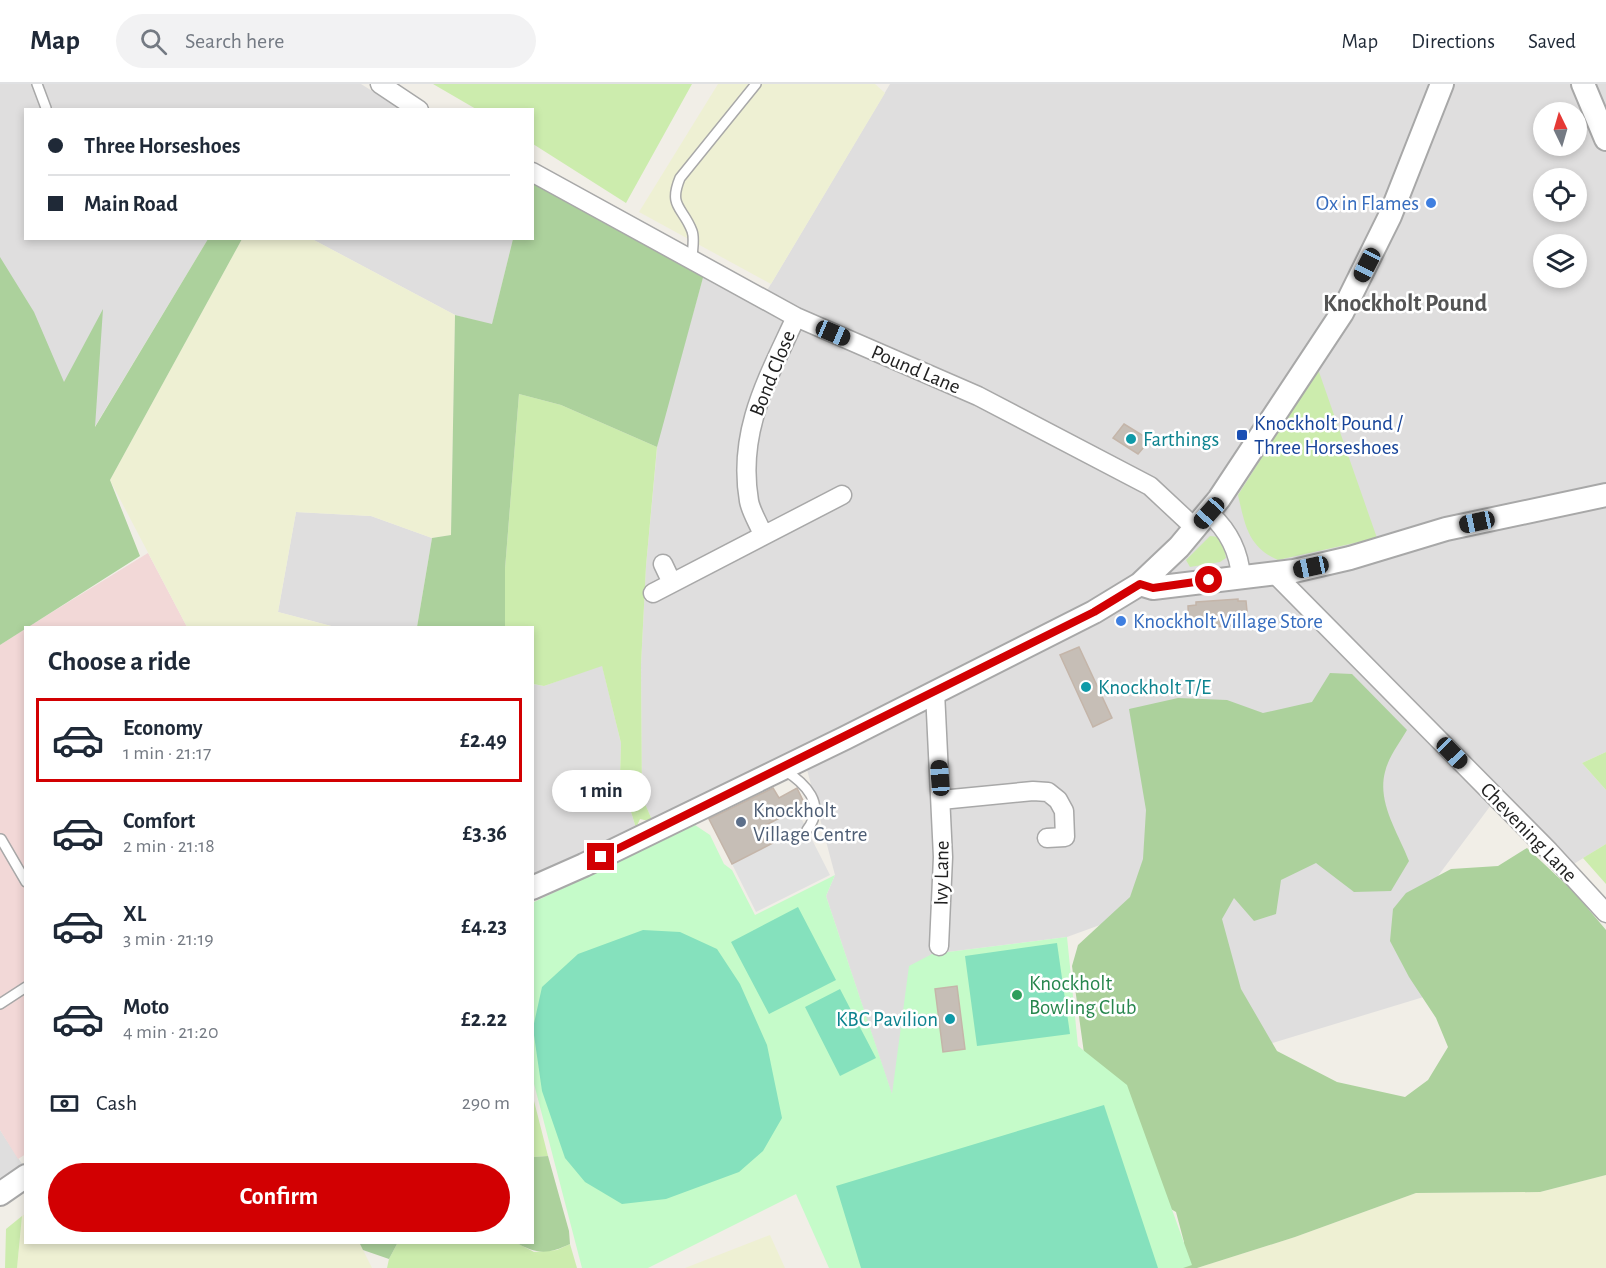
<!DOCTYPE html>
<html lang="en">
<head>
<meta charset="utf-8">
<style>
  :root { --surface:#fff; --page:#f2f2f3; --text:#1f2937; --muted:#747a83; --line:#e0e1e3; --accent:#d20002 }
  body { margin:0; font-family:"Alegreya Sans",sans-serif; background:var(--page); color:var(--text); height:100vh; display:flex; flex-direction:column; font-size:22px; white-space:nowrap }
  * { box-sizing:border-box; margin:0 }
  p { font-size:20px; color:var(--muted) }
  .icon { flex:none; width:33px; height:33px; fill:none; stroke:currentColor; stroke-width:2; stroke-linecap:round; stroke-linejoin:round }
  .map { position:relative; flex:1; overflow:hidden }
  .details { position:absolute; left:24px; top:542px; width:510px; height:618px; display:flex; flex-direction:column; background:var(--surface); border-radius:0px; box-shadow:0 3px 9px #0003 }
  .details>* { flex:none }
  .hud { position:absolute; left:24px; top:24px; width:510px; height:132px; border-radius:0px; box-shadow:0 3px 9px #0003; display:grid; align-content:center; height:132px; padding:0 24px; background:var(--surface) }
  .needle { width:39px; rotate:355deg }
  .tools { position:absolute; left:1533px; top:18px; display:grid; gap:12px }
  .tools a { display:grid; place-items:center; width:54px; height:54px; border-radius:50%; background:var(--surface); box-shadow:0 3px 9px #0003; font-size:30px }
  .end { position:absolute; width:27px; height:27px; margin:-14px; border:8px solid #d20002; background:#fff; box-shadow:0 0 0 3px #fff }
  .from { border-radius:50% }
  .bubble { position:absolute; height:42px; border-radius:21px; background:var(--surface); box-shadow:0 3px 9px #0003; font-size:20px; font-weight:700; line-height:42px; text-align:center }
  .car { position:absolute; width:18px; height:36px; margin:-18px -9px; border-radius:8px; box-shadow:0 0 4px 2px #0007; background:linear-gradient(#222 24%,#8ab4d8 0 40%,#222 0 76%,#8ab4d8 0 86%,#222 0) }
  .hud b { display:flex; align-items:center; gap:21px; height:57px; font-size:22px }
  .hud b+b { border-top:2px solid var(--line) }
  .hud i { width:15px; height:15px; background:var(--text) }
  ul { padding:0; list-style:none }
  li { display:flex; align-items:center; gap:18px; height:84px; margin:0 12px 9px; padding:0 12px; border:3px solid transparent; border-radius:0px }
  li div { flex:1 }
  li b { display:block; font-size:22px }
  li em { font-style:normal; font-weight:700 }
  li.on { border-color:var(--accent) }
  li>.icon { width:54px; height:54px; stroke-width:1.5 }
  h2 { padding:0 24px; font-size:27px; line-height:72px }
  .pay { display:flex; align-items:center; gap:15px; height:66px; padding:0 24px; font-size:22px }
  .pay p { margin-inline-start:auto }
  .action { display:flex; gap:12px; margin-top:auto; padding:12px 24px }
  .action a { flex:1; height:69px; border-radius:36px; background:var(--accent); color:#fff; font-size:24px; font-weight:700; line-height:69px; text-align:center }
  header { display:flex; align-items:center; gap:36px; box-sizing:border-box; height:84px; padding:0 30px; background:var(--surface); border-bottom:2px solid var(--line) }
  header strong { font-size:28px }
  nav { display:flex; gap:33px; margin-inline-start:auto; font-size:21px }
  .search { width:420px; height:54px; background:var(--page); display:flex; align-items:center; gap:15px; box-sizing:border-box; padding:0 21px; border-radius:33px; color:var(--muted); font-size:22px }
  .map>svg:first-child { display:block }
  .residential { fill:#dfdede; fill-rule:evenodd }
  .commercial { fill:#f2d8d7 }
  .farmland { fill:#eef0d3 }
  .grass { fill:#ccecad }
  .forest { fill:#acd19c }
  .park { fill:#c5fbc9 }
  .pitch { fill:#85e1bd }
  .parking { fill:#e1e1e1 }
  .building { fill:#c6beb6; stroke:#c4b5a9; stroke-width:1.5 }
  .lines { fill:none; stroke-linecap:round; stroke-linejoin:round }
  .service-casing { stroke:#a8a8a8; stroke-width:12 }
  .minor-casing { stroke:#a8a8a8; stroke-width:21 }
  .tertiary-casing { stroke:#a8a8a8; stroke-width:26 }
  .service { stroke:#fff; stroke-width:9 }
  .minor { stroke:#fff; stroke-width:18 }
  .tertiary { stroke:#fff; stroke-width:22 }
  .route { stroke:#d20002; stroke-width:8 }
  .shop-dot { fill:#3f7fe0; stroke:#fff; stroke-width:2 }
  .transit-dot { fill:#1a4fb4; stroke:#fff; stroke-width:2 }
  .culture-dot { fill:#0f9aa8; stroke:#fff; stroke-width:2 }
  .service-dot { fill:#5c6f8a; stroke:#fff; stroke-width:2 }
  .leisure-dot { fill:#2e9e5b; stroke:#fff; stroke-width:2 }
  .labels { text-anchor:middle; stroke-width:5; stroke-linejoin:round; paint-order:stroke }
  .shop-label { font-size:21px; fill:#366cbe; stroke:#fff; text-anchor:end }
  .street-label { font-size:21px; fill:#212121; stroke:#fff }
  .transit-label { font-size:21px; fill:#164399; stroke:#fff; text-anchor:start }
  .culture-label { font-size:21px; fill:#0d838f; stroke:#fff; text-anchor:start }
  .service-label { font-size:21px; fill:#4e5e75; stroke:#fff; text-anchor:start }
  .leisure-label { font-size:21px; fill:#27864d; stroke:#fff; text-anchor:start }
  .quarter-label { font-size:24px; font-weight:bold; fill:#545454; stroke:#fff }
</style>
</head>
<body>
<header>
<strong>Map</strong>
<div class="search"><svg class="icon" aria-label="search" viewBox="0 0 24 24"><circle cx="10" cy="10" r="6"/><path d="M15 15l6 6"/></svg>Search here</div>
<nav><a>Map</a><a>Directions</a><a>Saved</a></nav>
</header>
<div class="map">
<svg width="1606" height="1184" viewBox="0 0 1606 1184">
  <rect width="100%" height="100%" fill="#f1eee7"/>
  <path class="residential" d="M 0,0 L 361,0 L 401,25 L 26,26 L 26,154 L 208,155 L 94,344 L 58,298 L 0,183 Z
    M 890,0 L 1606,0 L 1606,668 L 1582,679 L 1606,706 L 1606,760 L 1572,781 L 1500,709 L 1426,808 L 1440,908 L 1256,964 L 1196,806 L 1067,853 L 932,870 L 892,1011 L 826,812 L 835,791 L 801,663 L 653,738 L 642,713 L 641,581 L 646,482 L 658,354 L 704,190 L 759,220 ZM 1544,28 L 1576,28 L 1576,62 L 1544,62 ZM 1544,94 L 1576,94 L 1576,128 L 1544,128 ZM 1544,160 L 1576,160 L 1576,194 L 1544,194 Z
    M 312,155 L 513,155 L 492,241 L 455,231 Z
    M 296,428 L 371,432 L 432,454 L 417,543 L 335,543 L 278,528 Z
    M 602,581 L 621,659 L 620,692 L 636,744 L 533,791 L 532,600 L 544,602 Z
    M 0,1046 L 26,1086 L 0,1106 Z"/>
  <path class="commercial" d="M 148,469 L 187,543 L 28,543 Z
    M 25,545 L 26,1070 L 18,1075 L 0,1046 L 0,561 Z"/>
  <path class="farmland" d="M 718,0 L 875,0 L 885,9 L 771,200 L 639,128 Z
    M 242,155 L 312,155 L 455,231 L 451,451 L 432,454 L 371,432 L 296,428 L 278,528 L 335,543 L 187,543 L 110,396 Z
    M 1606,1091 L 1606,1184 L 1197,1184 L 1295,1153 L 1416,1109 L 1540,1108 Z
    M 25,1130 L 26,1158 L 359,1158 L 372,1184 L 17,1184 L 22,1132 Z
    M 770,1151 L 785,1184 L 685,1184 Z"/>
  <path class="grass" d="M 433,0 L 692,0 L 626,119 L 533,60 L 532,26 L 476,25 Z
    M 1318,285 L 1377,454 L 1278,476 C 1248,463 1245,441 1238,411 Z
    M 519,310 L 561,321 L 657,363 L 646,482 L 641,581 L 642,713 L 653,738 L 640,735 L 636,744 L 620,692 L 621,659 L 602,582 L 544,602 L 533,600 L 532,543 L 505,543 L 505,485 Z
    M 1210,452 L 1219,453 L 1223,458 L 1226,474 L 1220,478 L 1190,483 L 1186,476 Z
    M 1606,668 L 1606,706 L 1582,679 Z
    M 1606,760 L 1606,800 L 1583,774 Z
    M 532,1013 L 533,1013 L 548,1072 L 533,1073 Z
    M 22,1132 L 17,1184 L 5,1184 L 6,1145 Z
    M 398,1158 L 515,1158 L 534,1168 L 557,1166 L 570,1160 L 577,1184 L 387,1184 L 389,1175 Z"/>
  <path class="forest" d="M 533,97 L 704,190 L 657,363 L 561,321 L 519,310 L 505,485 L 505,543 L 417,543 L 432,454 L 451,451 L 455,231 L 492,240 L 513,155 L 532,154 Z
    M 208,155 L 242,155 L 110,396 L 140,472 L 0,561 L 0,173 L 34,228 L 64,298 L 103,225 L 95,343 Z
    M 1330,589 L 1352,590 L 1407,646 C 1400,658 1388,674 1385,688 C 1377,719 1398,748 1409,777 L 1391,807 L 1354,808 L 1316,779 L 1281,796 L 1276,830 L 1254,837 L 1234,814 L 1222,835 L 1241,905 L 1277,967 L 1337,998 L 1405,1013 L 1428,996 L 1448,963 L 1436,934 L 1409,893 L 1390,857 L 1393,825 L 1406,809 L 1451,785 L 1498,782 L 1527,764 L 1574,808 L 1606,846 L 1606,1091 L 1540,1108 L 1416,1109 L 1295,1153 L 1197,1184 L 1175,1184 L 1184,1158 L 1176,1128 L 1159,1118 L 1084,969 L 1072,882 L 1078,861 L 1130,813 L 1143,775 L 1146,726 L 1129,625 L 1178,614 L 1227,616 L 1263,629 L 1312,618 Z
    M 548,1072 L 569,1147 L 570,1160 C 547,1171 536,1170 515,1158 L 532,1158 L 533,1073 Z
    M 359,1158 L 398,1158 L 389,1175 L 363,1166 Z"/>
  <path class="park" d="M 695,741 L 710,751 L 724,780 L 732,786 L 755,831 L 835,791 L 826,812 L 892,1010 L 909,882 L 932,870 L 1067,853 L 1078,962 L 1127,1001 L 1192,1181 L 1183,1184 L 829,1184 L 796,1110 L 648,1184 L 582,1184 L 533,996 L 532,819 Z"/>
  <path class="pitch" d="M 798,823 L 836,896 L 769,930 L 731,858 Z
    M 643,846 L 680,848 L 717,865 L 740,900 L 767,961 L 782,1034 L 763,1067 L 739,1088 L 666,1115 L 622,1120 L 585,1098 L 565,1074 L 542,1007 L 533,944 L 542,903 L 578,870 Z
    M 1057,859 L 1070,950 L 977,962 L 965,872 Z
    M 840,905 L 876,974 L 840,992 L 805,923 Z
    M 1104,1021 L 1158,1184 L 861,1184 L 836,1102 Z"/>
  <path class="parking" d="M 791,728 L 794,734 L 800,732 L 830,791 L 756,828 L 732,780 L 773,759 L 764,742 Z"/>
  <path class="building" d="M 1124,340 L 1150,356 L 1138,370 L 1113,354 Z
    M 1238,515 L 1238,517 L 1246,517 L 1248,537 L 1240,538 L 1240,541 L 1189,545 L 1188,522 L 1196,521 L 1196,518 Z
    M 1079,563 L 1112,634 L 1093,643 L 1060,571 Z
    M 773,704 L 779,714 L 797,704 L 808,727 L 794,734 L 791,728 L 764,742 L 773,759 L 732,780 L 709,735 Z
    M 957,902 L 965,965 L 943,968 L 935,905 Z"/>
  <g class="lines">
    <defs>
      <path id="service" d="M 37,0 L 46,24
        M 692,175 C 692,167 695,155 692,147 C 683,123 668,123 680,94 L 756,0
        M 784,686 C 805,699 827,720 807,746
        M 1,755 L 26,798
        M 0,920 L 26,903"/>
      <path id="minor" d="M 380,0 L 419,26
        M 532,88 L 796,233 L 978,312 L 1150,402 L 1195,444
        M 1209,429 C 1228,446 1239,466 1241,493
        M 763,451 C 759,440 751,428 749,417 C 737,347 768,294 796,233
        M 663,480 L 672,499
        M 1275,490 L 1549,767 L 1606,829
        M 653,509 L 842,411
        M 935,608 L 943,773 L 939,862
        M 941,716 L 1033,707 L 1048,708 L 1058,716 L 1064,727 L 1065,753 L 1047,754"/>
      <path id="tertiary" d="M 1583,0 L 1606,55
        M 1140,500 L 1153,504 L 1294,487 L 1350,474 L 1446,445 L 1606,411
        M 532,804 L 584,781 L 845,654 L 1094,528 L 1140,500 L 1179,463 L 1219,415 L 1342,229 L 1390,132 L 1442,0
        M 0,1110 L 26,1092"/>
    </defs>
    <use href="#service" class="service-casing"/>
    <use href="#minor" class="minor-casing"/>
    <use href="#tertiary" class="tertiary-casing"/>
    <use href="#service" class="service"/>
    <use href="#minor" class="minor"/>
    <use href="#tertiary" class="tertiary"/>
  </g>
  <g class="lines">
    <path class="route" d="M 601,773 L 1094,528 L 1140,500 L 1153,504 L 1209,496"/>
  </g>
  <g class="shop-dot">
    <circle cx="1431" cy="119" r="6"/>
    <circle cx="1121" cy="537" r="6"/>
  </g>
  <rect class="transit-dot" x="1236" y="345" width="12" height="12" rx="3"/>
  <g class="culture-dot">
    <circle cx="1131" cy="355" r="6"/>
    <circle cx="1086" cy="603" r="6"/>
    <circle cx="950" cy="935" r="6"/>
  </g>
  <circle class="service-dot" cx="741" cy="738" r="6"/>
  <circle class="leisure-dot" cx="1017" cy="911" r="6"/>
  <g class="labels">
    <g class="shop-label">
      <text x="1419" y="126">Ox in Flames</text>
      <text x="1133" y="544" text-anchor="start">Knockholt Village Store</text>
    </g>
    <g class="street-label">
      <text transform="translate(916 285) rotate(23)" y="7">Pound Lane</text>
      <text transform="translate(772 289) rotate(-68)" y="7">Bond Close</text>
      <text transform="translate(1529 748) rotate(46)" y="7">Chevening Lane</text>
      <text transform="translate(941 789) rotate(-89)" y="7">Ivy Lane</text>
    </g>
    <g class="transit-label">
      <text x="1254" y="346">Knockholt Pound /<tspan x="1254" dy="24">Three Horseshoes</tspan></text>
    </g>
    <g class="culture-label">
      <text x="1143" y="362">Farthings</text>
      <text x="1098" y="610">Knockholt T/E</text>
      <text x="938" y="942" text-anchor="end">KBC Pavilion</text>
    </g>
    <g class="service-label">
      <text x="753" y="733">Knockholt<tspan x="753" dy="24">Village Centre</tspan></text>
    </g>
    <g class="leisure-label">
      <text x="1029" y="906">Knockholt<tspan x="1029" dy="24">Bowling Club</tspan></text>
    </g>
    <g class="quarter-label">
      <text x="1405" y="227">Knockholt Pound</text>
    </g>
  </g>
</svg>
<div class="tools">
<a><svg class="needle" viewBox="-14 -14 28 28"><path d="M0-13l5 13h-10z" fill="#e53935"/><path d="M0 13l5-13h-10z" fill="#747a83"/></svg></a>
<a><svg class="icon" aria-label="locate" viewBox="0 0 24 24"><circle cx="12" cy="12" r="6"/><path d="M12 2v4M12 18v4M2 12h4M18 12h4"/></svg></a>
<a><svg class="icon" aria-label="layers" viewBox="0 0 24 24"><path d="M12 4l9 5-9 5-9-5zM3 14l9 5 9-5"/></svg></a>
</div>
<i class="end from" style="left:1209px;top:496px"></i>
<i class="end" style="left:601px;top:773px"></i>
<div class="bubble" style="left:552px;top:686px;width:99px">1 min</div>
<i class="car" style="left:1367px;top:181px;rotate:207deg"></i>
<i class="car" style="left:833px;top:249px;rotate:113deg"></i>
<i class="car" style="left:1209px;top:429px;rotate:222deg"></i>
<i class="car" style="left:1477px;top:438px;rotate:258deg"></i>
<i class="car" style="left:1311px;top:483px;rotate:258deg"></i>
<i class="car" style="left:1452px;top:669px;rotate:136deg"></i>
<i class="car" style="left:940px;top:694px;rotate:356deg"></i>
<div class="hud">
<b><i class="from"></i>Three Horseshoes</b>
<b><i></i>Main Road</b>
</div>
<section class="details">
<h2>Choose a ride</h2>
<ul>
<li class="on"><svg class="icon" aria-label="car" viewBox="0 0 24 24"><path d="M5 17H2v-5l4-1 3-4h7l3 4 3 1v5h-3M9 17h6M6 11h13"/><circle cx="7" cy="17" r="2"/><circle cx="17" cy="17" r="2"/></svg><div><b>Economy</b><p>1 min · 21:17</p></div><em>£2.49</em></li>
<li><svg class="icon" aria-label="car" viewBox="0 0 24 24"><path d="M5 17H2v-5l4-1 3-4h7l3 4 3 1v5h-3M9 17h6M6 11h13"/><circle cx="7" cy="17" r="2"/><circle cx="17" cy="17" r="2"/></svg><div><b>Comfort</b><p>2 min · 21:18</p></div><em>£3.36</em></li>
<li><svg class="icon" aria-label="car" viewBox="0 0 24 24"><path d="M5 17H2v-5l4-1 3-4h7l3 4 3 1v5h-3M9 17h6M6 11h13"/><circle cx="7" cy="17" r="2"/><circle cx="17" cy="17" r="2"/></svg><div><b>XL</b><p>3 min · 21:19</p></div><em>£4.23</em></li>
<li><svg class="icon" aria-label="car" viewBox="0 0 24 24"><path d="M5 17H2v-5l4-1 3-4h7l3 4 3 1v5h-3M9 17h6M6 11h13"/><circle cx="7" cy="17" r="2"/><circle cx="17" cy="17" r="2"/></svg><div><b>Moto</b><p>4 min · 21:20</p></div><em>£2.22</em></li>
</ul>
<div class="pay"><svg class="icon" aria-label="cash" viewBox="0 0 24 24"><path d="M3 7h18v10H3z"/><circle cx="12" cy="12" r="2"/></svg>Cash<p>290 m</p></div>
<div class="action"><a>Confirm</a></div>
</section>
</div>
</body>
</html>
